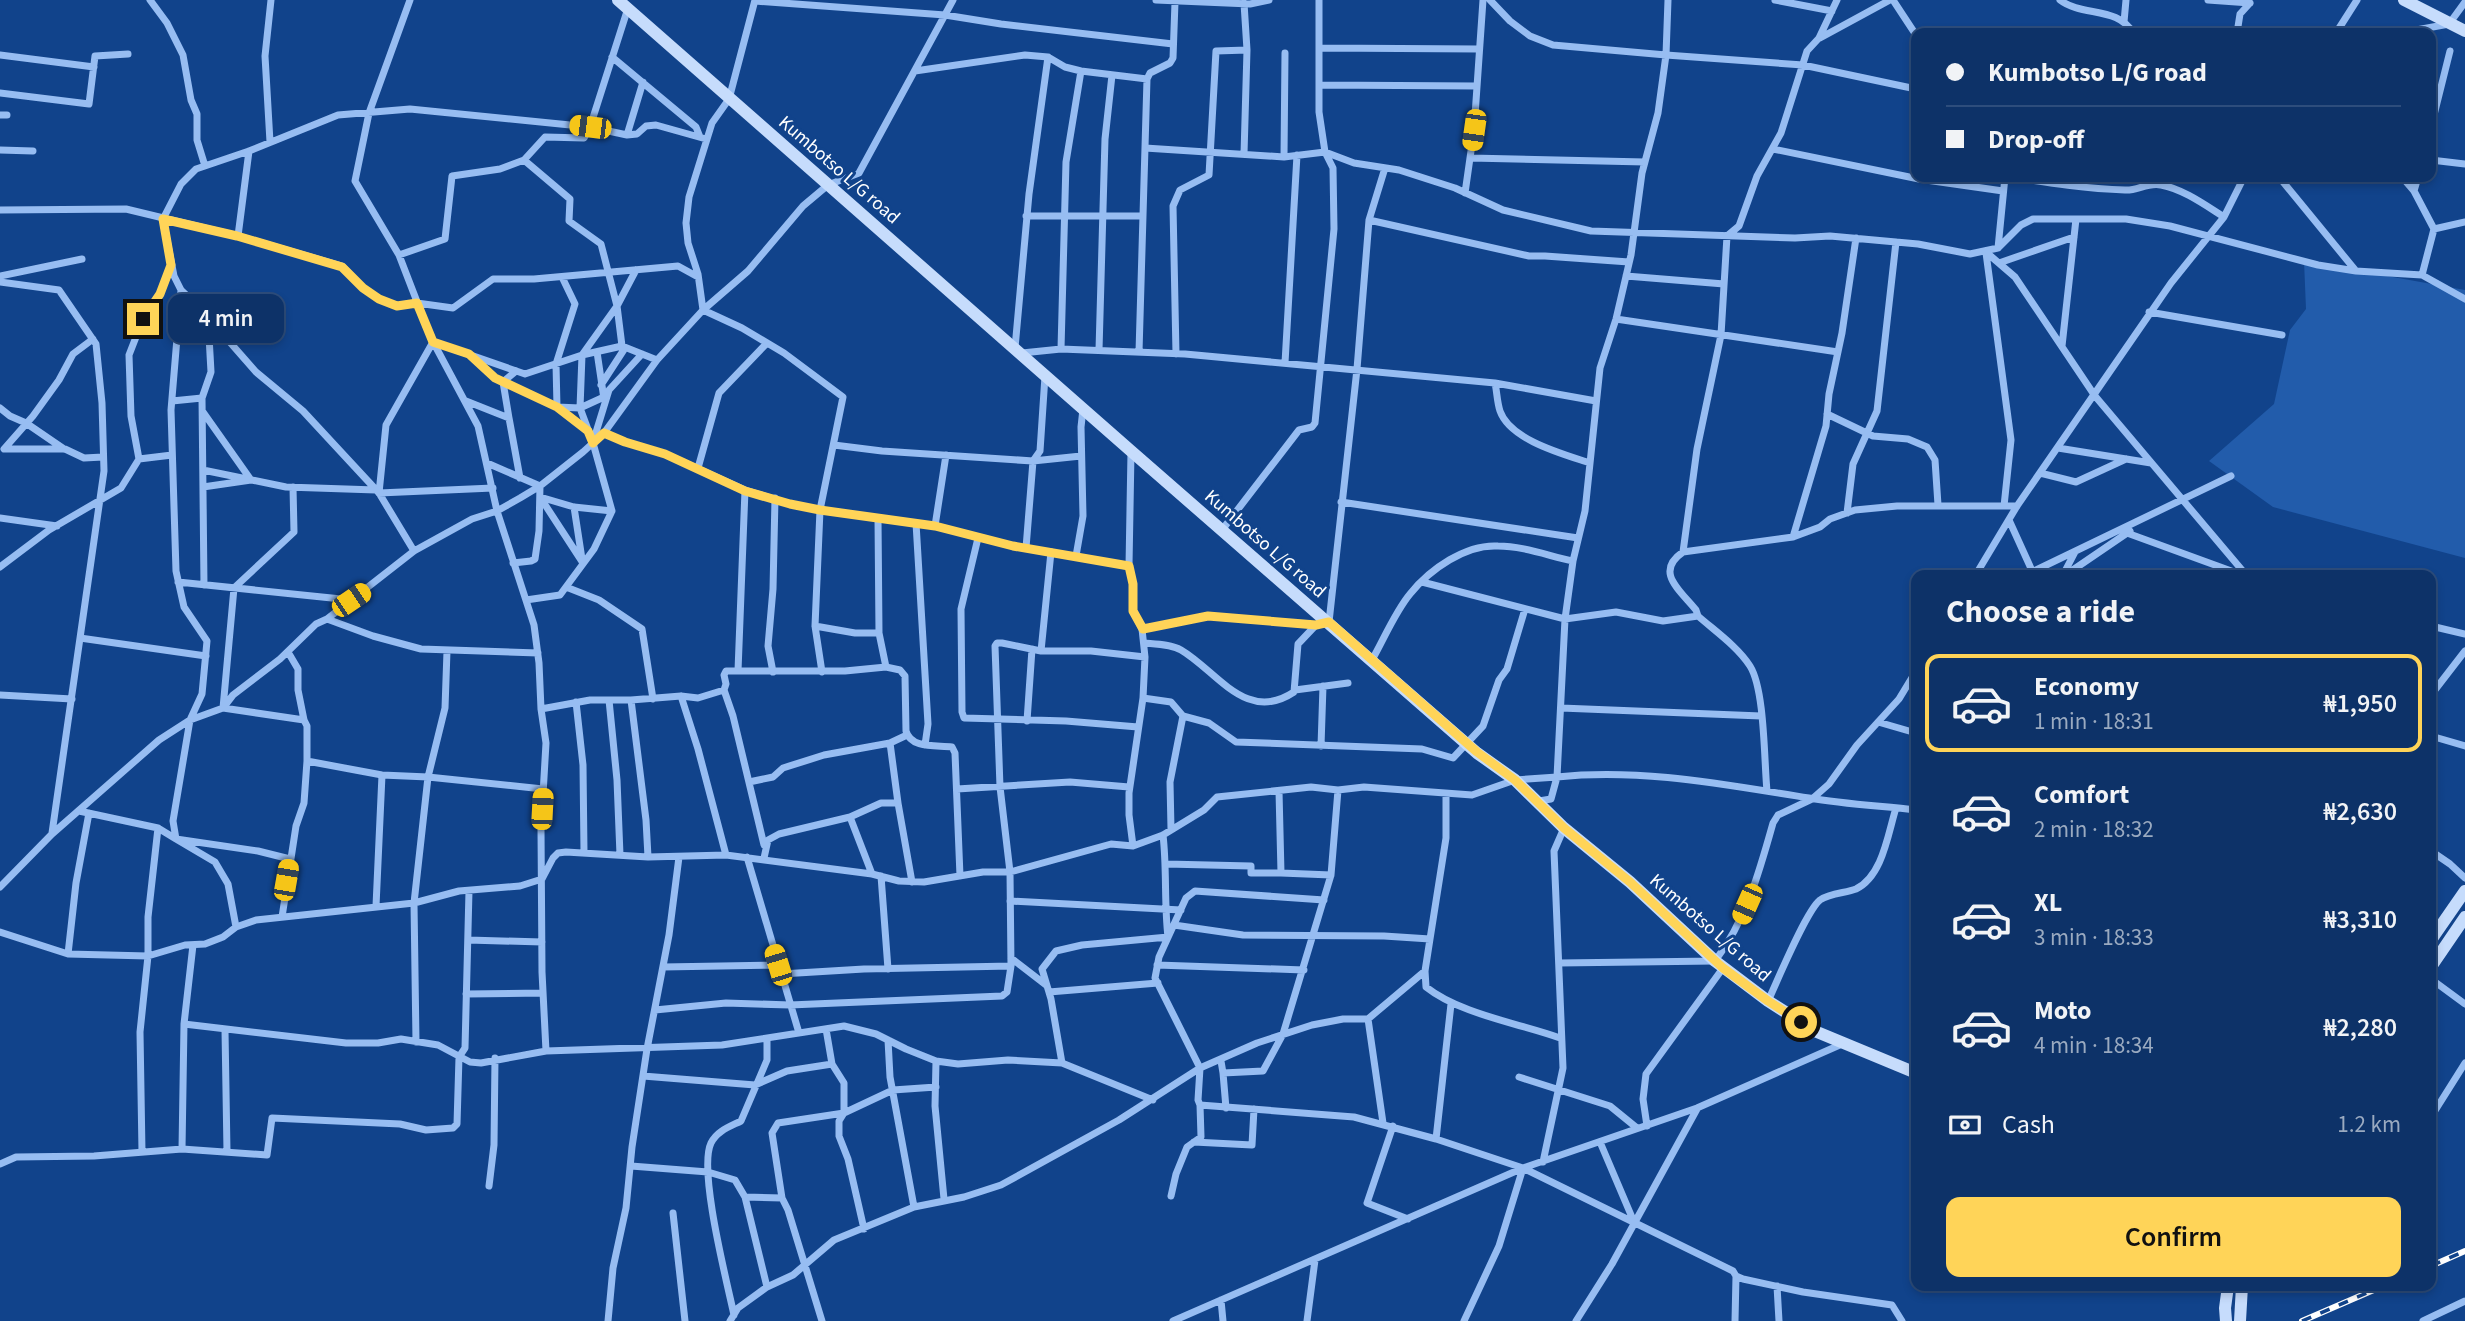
<!DOCTYPE html>
<html lang="en">
<head>
<meta charset="utf-8">
<style>
  :root { --surface:#0d3268; --page:#163a6e; --text:#f1f3f6; --muted:#9aaac0; --line:#2d4d7c; --accent:#ffd458 }
  body { margin:0; font-family:"Source Sans 3",sans-serif; background:var(--page); color:var(--text); height:100vh; display:flex; flex-direction:column; font-size:26px; white-space:nowrap }
  * { box-sizing:border-box; margin:0 }
  p { font-size:23px; color:var(--muted) }
  .icon { flex:none; width:38px; height:38px; fill:none; stroke:currentColor; stroke-width:2; stroke-linecap:round; stroke-linejoin:round }
  .map { position:relative; flex:1; overflow:hidden }
  .drawer { position:absolute; left:1911px; top:570px; width:525px; height:721px; display:flex; flex-direction:column; background:var(--surface); border-radius:14px; box-shadow:0 4px 10px #0003,0 0 0 2px var(--line) }
  .drawer>* { flex:none }
  .banner { position:absolute; left:1911px; top:28px; width:525px; height:154px; border-radius:14px; box-shadow:0 4px 10px #0003,0 0 0 2px var(--line); display:grid; align-content:center; height:154px; padding:0 35px; background:var(--surface) }
  .end { position:absolute; width:32px; height:32px; margin:-16px; border:9px solid #ffd458; background:#111; box-shadow:0 0 0 4px #111 }
  .from { border-radius:50% }
  .bubble { position:absolute; height:49px; border-radius:14px; background:var(--surface); box-shadow:0 4px 10px #0003,0 0 0 2px var(--line); font-size:23px; font-weight:600; line-height:49px; text-align:center }
  .car { position:absolute; width:21px; height:42px; margin:-21px -10px; border-radius:9px; box-shadow:0 0 5px 2px #0007; background:linear-gradient(#f5c518 24%,#345 0 40%,#f5c518 0 76%,#345 0 86%,#f5c518 0) }
  .banner b { display:flex; align-items:center; gap:24px; height:66px; font-size:26px }
  .banner b+b { border-top:2px solid var(--line) }
  .banner i { width:18px; height:18px; background:var(--text) }
  ul { padding:0; list-style:none }
  li { display:flex; align-items:center; gap:21px; height:98px; margin:0 14px 10px; padding:0 21px; border:4px solid transparent; border-radius:14px }
  li div { flex:1 }
  li b { display:block; font-size:26px }
  li em { font-style:normal; font-weight:600 }
  li.on { border-color:var(--accent) }
  li>.icon { width:63px; height:63px; stroke-width:1.5 }
  h2 { padding:0 35px; font-size:32px; line-height:84px }
  .pay { display:flex; align-items:center; gap:18px; height:77px; padding:0 35px; font-size:26px }
  .pay p { margin-inline-start:auto }
  .primary-button { display:flex; gap:14px; margin-top:auto; padding:14px 35px }
  .primary-button a { flex:1; height:80px; border-radius:14px; background:var(--accent); color:#111; font-size:28px; font-weight:600; line-height:80px; text-align:center }
  .map>svg:first-child { display:block }
  .green { fill:#225cab }
  .lines { fill:none; stroke-linecap:round; stroke-linejoin:round }
  .street { stroke:#97bdf2; stroke-width:7 }
  .secondary { stroke:#c6dcfc; stroke-width:12 }
  .rail-casing { stroke:#fff; stroke-width:6 }
  .rail { stroke:#11438b; stroke-width:3.5; stroke-dasharray:10; stroke-linecap:butt }
  .route { stroke:#ffd458; stroke-width:9 }
  .labels { text-anchor:middle; stroke-width:6; stroke-linejoin:round; paint-order:stroke }
  .street-label { font-size:19px; fill:#fff; stroke:#11438b }
</style>
</head>
<body>
<div class="map">
<svg width="2465" height="1321" viewBox="0 0 2465 1321">
  <rect width="100%" height="100%" fill="#11438b"/>
  <path class="green" d="M 2304,261 L 2465,290 L 2465,558 L 2273,507 L 2209,461 L 2274,404 L 2290,330 L 2306,309 Z"/>
  <g class="lines">
    <path class="street" d="M 150,0 L 167,23 L 183,55 L 191,100 L 197,114 L 197,140 L 205,166
      M 410,0 L 369,113 L 355,181 L 399,255 L 431,338 L 478,426 L 497,511 L 534,625 L 539,663 L 541,709 L 546,743 L 541,829 L 542,972 L 546,1051
      M 755,0 L 729,99 L 712,123 L 689,197 L 686,223 L 688,243 L 698,274 L 703,310 L 742,328 L 784,353 L 843,397 L 820,510 L 815,626 L 822,672
      M 1156,0 L 1250,4 L 1269,0
      M 1490,0 L 1510,21 L 1530,36 L 1553,45 L 1666,55 L 1803,65 L 1916,89
      M 1775,0 L 1832,11
      M 1893,0 L 1916,35
      M 2060,0 C 2082,17 2118,6 2133,33
      M 2208,0 L 2250,3
      M 755,1 L 945,15 L 1001,24 L 1173,44
      M 2124,22 L 2126,0
      M 2237,33 L 2240,14 L 2250,3
      M 2336,33 L 2357,0
      M 2400,33 L 2449,24 L 2465,2
      M 1820,38 L 1890,0
      M 1320,48 L 1479,49
      M 0,55 L 94,67
      M 612,57 L 696,127 L 700,137
      M 915,71 L 1025,55 L 1048,57 L 1065,67 L 1081,71 L 1147,79
      M 1319,85 L 1476,86
      M 0,93 L 89,104 L 95,56 L 128,54
      M 0,115 L 7,115
      M 2431,127 L 2450,51
      M 627,135 L 643,82
      M 270,142 L 265,56 L 271,0
      M 1145,148 L 1284,157 L 1325,152 L 1354,163 L 1399,170 L 1455,188 L 1503,210 L 1591,231 L 1795,238 L 1830,236 L 1918,244 L 1970,254 L 1998,248 L 2021,225 L 2033,219 L 2126,219 L 2170,226 L 2318,265 L 2356,271 L 2279,177
      M 1773,149 L 1919,179 L 2003,191
      M 0,150 L 33,151
      M 1244,154 L 1247,50
      M 1284,157 L 1285,53
      M 1470,158 L 1645,162
      M 2431,160 L 2465,164
      M 2011,177 C 2049,183 2087,189 2125,190 C 2137,191 2148,182 2161,185 C 2183,189 2205,205 2224,217
      M 2402,177 L 2414,191 L 2434,229 L 2422,275
      M 2414,191 L 2418,177
      M 1465,193 L 1474,130 L 1483,0
      M 0,210 L 126,209 L 238,236 L 342,266 L 363,288 L 379,299 L 397,306 L 417,303 L 453,308 L 493,279 L 534,279 L 678,266 L 698,277
      M 1026,216 L 1143,216
      M 1369,220 L 1529,256 L 1545,256 L 1629,262
      M 2434,229 L 2465,222
      M 238,236 L 249,151
      M 1998,248 L 2005,177
      M 1986,252 L 2015,277 L 2095,396 L 2247,576
      M 1986,253 L 2011,440 L 2004,506
      M 399,255 L 445,239 L 452,176 L 500,169 L 524,160
      M 1999,263 L 2074,237
      M 636,270 L 617,306 L 622,346 L 657,360
      M 2356,271 L 2422,275 L 2465,299
      M 0,276 L 82,259
      M 1626,276 L 1724,284
      M 562,277 L 575,304 L 556,364 L 557,407 L 580,408 L 604,397
      M 0,282 L 59,290 L 96,344 L 102,403 L 104,471 L 52,833
      M 181,290 L 171,410 L 176,571 L 184,607 L 207,641 L 202,694 L 190,720 L 173,821 L 176,839 L 215,862 L 228,884 L 236,927
      M 2149,312 L 2282,335
      M 1616,319 L 1838,352
      M 93,339 L 73,354 L 59,380 L 33,416 L 4,449 L 65,449 L 84,458 L 103,457
      M 2062,346 L 2076,219
      M 1015,348 L 1029,194 L 1048,57
      M 1061,349 L 1066,162 L 1081,71
      M 1099,350 L 1105,139 L 1112,75
      M 597,352 L 604,399
      M 1139,352 L 1147,79 L 1150,73 L 1170,63 L 1173,58 L 1175,2
      M 1022,353 L 1061,349 L 1185,354 L 1495,383 L 1596,401
      M 1176,354 L 1173,206 L 1180,190 L 1209,175 L 1216,51 L 1247,50 L 1244,3
      M 472,357 L 495,378 L 557,407 L 588,431
      M 1285,363 L 1297,155
      M 1495,383 C 1497,392 1497,402 1500,411 C 1510,440 1563,454 1590,463
      M 601,385 L 625,348
      M 202,398 L 204,585
      M 172,401 L 202,398 L 211,372 L 208,318
      M 466,401 L 509,418 L 503,382 L 516,371
      M 0,408 L 10,416 L 26,423 L 64,449
      M 203,412 L 251,480 L 203,487
      M 1827,414 L 1873,436 L 1908,439 L 1927,447 L 1935,460 L 1938,505
      M 509,418 L 520,478
      M 604,433 L 625,442 L 665,454 L 745,490 L 790,504 L 820,510 L 935,526 L 1013,546 L 1129,566
      M 593,442 L 609,390 L 642,354
      M 834,445 L 882,451 L 1033,461 L 1081,456
      M 2058,448 L 2151,463
      M 1131,452 L 1129,566 L 1133,585 L 1133,611 L 1142,629 L 1145,657 L 1143,698 L 1129,793 L 1129,815 L 1133,846
      M 139,459 L 131,416 L 129,355 L 143,319 L 160,294 L 171,267
      M 487,463 L 540,486 L 539,531 L 535,559 L 531,561 L 513,563
      M 698,468 L 719,393 L 767,343
      M 203,470 L 286,487 L 376,490
      M 2040,473 L 2076,482 L 2126,459
      M 293,487 L 294,532 L 234,588 L 223,708 L 304,720
      M 493,488 L 379,493 L 386,425 L 433,342 L 525,374 L 582,355 L 622,346
      M 1341,502 L 1578,538
      M 574,507 L 582,559
      M 1847,513 L 1853,464 L 1877,411 L 1896,242
      M 0,518 L 57,526
      M 878,518 L 879,633 L 886,667
      M 2009,520 L 2034,575
      M 916,523 L 928,724 L 925,745
      M 935,526 L 946,455
      M 1222,530 L 1299,430 L 1312,427 L 1315,423 L 1334,229 L 1333,168 L 1325,152 L 1319,112 L 1319,0
      M 2127,533 L 2245,576
      M 1793,537 L 1826,426 L 1829,394 L 1842,333 L 1856,238
      M 978,538 L 961,609 L 962,712 L 964,718 L 1066,721 L 1138,727
      M 1026,548 L 1033,461 L 1040,451 L 1045,376
      M 414,551 L 379,493 L 303,411 L 256,372 L 199,307 L 181,290 L 174,276 L 163,219 L 181,184 L 196,169 L 249,151 L 338,115 L 410,109 L 590,127 L 627,135 L 637,134 L 646,126 L 656,125 L 706,139
      M 1683,552 L 1697,449 L 1721,335 L 1727,236 L 1739,226 L 1757,176 L 1781,133 L 1807,51 L 1819,38 L 1837,0
      M 1076,556 L 1083,516 L 1081,427 L 1083,409
      M 583,563 L 540,497 L 574,507 L 612,511
      M 0,567 L 49,530 L 121,488 L 139,459 L 172,455
      M 1978,572 L 2003,576
      M 2032,572 L 2231,476
      M 2063,575 L 2075,552
      M 1975,576 L 2017,506 L 2171,283 L 2224,217 L 2244,177
      M 2064,576 L 2130,531
      M 178,582 L 351,600
      M 1422,582 L 1565,619 L 1616,612 L 1663,621 L 1698,616
      M 566,587 L 599,600 L 642,629 L 653,699
      M 526,600 L 560,595 L 594,549 L 612,511 L 593,443 L 580,408 L 582,355 L 617,306 L 601,244 L 569,221 L 570,199 L 524,160 L 545,137 L 584,138 L 590,127 L 628,8
      M 327,619 L 373,636 L 421,649 L 538,653
      M 815,626 L 855,633 L 879,633
      M 2431,626 L 2465,634
      M 1142,629 L 1208,616 L 1316,625 L 1329,622 L 1357,369 L 1369,220 L 1385,168
      M 80,638 L 206,656
      M 1144,643 C 1155,644 1171,644 1181,650 C 1217,671 1246,724 1294,692 L 1298,644 L 1316,625
      M 1041,651 L 1051,552
      M 1372,660 C 1384,639 1395,612 1410,594 C 1430,569 1466,544 1498,546 C 1523,546 1549,556 1573,561
      M 738,671 L 745,490
      M 773,672 L 768,646 L 773,589 L 775,498
      M 724,690 L 733,716 L 764,845
      M 1295,690 L 1348,683
      M 0,695 L 72,699
      M 2431,695 L 2465,651
      M 681,696 L 698,749 L 726,855
      M 1143,698 L 1171,702 L 1183,716 L 1209,723 L 1236,742 L 1422,749 L 1453,758 L 1483,726 L 1499,680 L 1507,669 L 1525,609
      M 609,700 L 617,780 L 620,855
      M 631,700 L 646,820 L 648,857
      M 576,702 L 583,765 L 584,852
      M 1561,708 L 1761,716
      M 541,709 L 590,700 L 631,700 L 681,696 L 698,698 L 724,690 L 726,684 L 724,675 L 726,671 L 845,671 L 886,667 L 900,670 L 905,676 L 906,731 C 911,749 936,745 952,747 L 955,753 L 960,876
      M 1027,721 L 1032,649
      M 1878,722 L 1916,733
      M 2431,736 L 2465,746
      M 1321,746 L 1323,686
      M 307,761 L 382,775 L 428,777 L 543,789
      M 749,782 L 773,777 L 783,768 L 824,755 L 890,743 L 907,735
      M 957,789 L 1070,782 L 1129,787
      M 1279,791 L 1281,873 L 1331,875
      M 1767,791 C 1764,761 1765,690 1750,666 C 1738,647 1715,631 1698,616 L 1696,610 C 1680,590 1654,572 1683,552 L 1793,537 L 1820,527 L 1830,519 L 1855,510 L 1897,506 L 2017,506
      M 1539,801 L 1551,799 L 1557,777 C 1642,768 1726,785 1809,798 C 1844,804 1881,806 1916,810
      M 898,803 L 912,882
      M 79,811 L 158,828 L 176,839 L 258,851 L 290,859
      M 850,817 L 872,874
      M 1171,829 L 1170,782 L 1183,716
      M 2431,851 L 2450,864 L 2465,878
      M 747,857 L 799,1033
      M 764,858 L 768,840 L 779,834 L 850,817 L 881,803 L 898,803 L 890,743
      M 1166,864 L 1251,866 L 1251,873 L 1281,873
      M 881,876 L 888,969
      M 0,887 L 52,834 L 159,740 L 190,720 L 223,708 L 233,695 L 280,659 L 316,624 L 327,619 L 414,551 L 472,519 L 497,511 L 520,498 L 540,486 L 583,452 L 604,433 L 657,360 L 703,310 L 748,271 L 803,206 L 828,185 L 859,173 L 953,0
      M 1324,900 L 1195,891 L 1186,898 L 1159,957 L 1155,978 L 1200,1068 L 1198,1100 L 1200,1105 L 1354,1117 L 1436,1139 L 1523,1168 L 1733,1271 L 1736,1276 L 1743,1279 L 1803,1292 L 1892,1305 L 1902,1321
      M 1010,901 L 1181,910
      M 376,906 L 382,775
      M 282,917 L 296,826 L 304,803 L 307,761 L 307,726 L 304,720 L 298,690 L 298,669 L 288,652
      M 1174,925 L 1243,935 L 1384,936 L 1430,939 L 1425,971 L 1426,987 C 1460,1014 1518,1023 1560,1038
      M 0,932 L 68,954 L 148,956 L 185,945 L 205,944 L 223,937 L 236,927 L 256,920 L 414,903 L 459,891 L 520,886 L 542,879 L 553,858 L 558,853 L 566,852 L 648,857 L 726,855 L 872,874 L 899,881 L 924,882 L 983,872 L 1010,872 L 1111,844 L 1133,846 L 1163,835 L 1204,810 L 1217,797 L 1311,787 L 1338,790 L 1364,787 L 1472,795 L 1515,780 L 1557,777 L 1565,619 L 1573,561 L 1585,511 L 1600,368 L 1616,319 L 1631,255 L 1642,173 L 1658,113 L 1666,55 L 1668,0
      M 1430,939 L 1446,838 L 1446,794
      M 468,940 L 542,942
      M 68,954 L 76,883 L 89,813
      M 1011,958 L 1046,985
      M 1559,963 L 1715,961 C 1746,920 1759,873 1773,823 L 1778,815 L 1812,799 L 1829,784 L 1857,745 L 1899,699 L 1916,671
      M 1157,965 L 1304,970
      M 663,967 L 778,965
      M 781,974 L 864,969 L 1011,966
      M 2431,979 L 2465,1004
      M 1049,992 L 1158,983
      M 466,994 L 543,993
      M 1768,1001 C 1777,982 1806,911 1820,900 C 1830,893 1846,893 1856,889 C 1883,876 1888,833 1896,808
      M 655,1010 L 726,1003 L 790,1005 L 1002,996 L 1007,992 L 1011,966 L 1010,872 L 1000,787 L 995,646 L 997,643 L 1002,643 L 1041,651 L 1091,651 L 1145,657
      M 1368,1019 L 1383,1123
      M 184,1024 L 346,1043 L 378,1043 L 401,1039 L 438,1045 L 470,1062 L 481,1063 L 546,1051 L 722,1045 L 844,1026 L 876,1034 L 906,1049 L 936,1061 L 958,1064 L 1008,1060 L 1062,1063 L 1153,1100
      M 826,1029 L 832,1064 L 844,1083 L 844,1113 L 839,1121 L 839,1136 L 848,1159 L 864,1229
      M 225,1030 L 227,1152
      M 888,1040 L 890,1077 L 914,1207
      M 416,1042 L 414,903 L 428,777 L 445,708 L 447,651
      M 936,1061 L 935,1106 L 944,1199
      M 1221,1061 L 1223,1073 L 1263,1071 L 1283,1034 L 1331,875 L 1338,790
      M 1062,1063 L 1051,999 L 1042,969 L 1056,951 L 1082,945 L 1168,937 C 1164,903 1167,869 1163,835
      M 1223,1073 L 1226,1108
      M 643,1076 L 755,1085 L 787,1071 L 832,1064
      M 1519,1077 L 1610,1106 L 1637,1128
      M 2431,1117 L 2465,1063
      M 1393,1126 L 1367,1203 L 1408,1219
      M 1647,1126 L 1643,1099 L 1646,1074 L 1723,968
      M 1436,1139 L 1451,1004
      M 1194,1142 L 1252,1145 L 1254,1109
      M 1600,1142 L 1634,1222
      M 182,1149 L 184,1024 L 193,945
      M 142,1152 L 140,1032 L 148,956 L 148,917 L 158,828
      M 1543,1162 L 1563,1068 L 1554,851 L 1564,828
      M 0,1164 L 16,1157 L 94,1156 L 182,1149 L 267,1155 L 272,1118 L 400,1124 L 426,1130 L 453,1128 L 457,1124 L 459,1057 L 465,1048 L 469,891
      M 631,1166 L 708,1172 L 735,1180 L 745,1197 L 782,1198 L 772,1133 L 778,1123 L 844,1113 L 893,1090 L 936,1087
      M 489,1186 L 494,1145 L 495,1058
      M 1171,1196 L 1176,1174 L 1187,1147 L 1201,1137 L 1200,1105
      M 745,1197 L 767,1287
      M 782,1198 L 788,1210 L 822,1321
      M 673,1213 L 685,1321
      M 1777,1286 L 1779,1321
      M 1221,1300 L 1223,1321
      M 734,1315 C 727,1282 698,1170 711,1143 C 717,1131 729,1127 741,1121 L 767,1060 L 767,1039
      M 608,1321 L 613,1268 L 626,1208 L 632,1147 L 647,1049 L 669,935 L 679,857
      M 730,1321 L 738,1308 L 767,1287 L 793,1275 L 834,1240 L 914,1207 L 964,1197 L 1001,1185 L 1119,1120 L 1200,1068 L 1257,1043 L 1312,1025 L 1343,1019 L 1368,1019 L 1425,971
      M 1173,1321 L 1523,1168 L 1697,1108 L 1842,1044
      M 1307,1321 L 1315,1260
      M 1464,1321 L 1499,1246 L 1523,1168
      M 1576,1321 L 1612,1264 L 1697,1109
      M 1735,1321 L 1736,1276
      M 2423,1321 L 2465,1301"/>
    <path class="secondary" d="M 618,0 L 1131,451 L 1477,753 L 1515,780 L 1564,828 L 1630,882 L 1715,961 L 1768,1001 L 1817,1032 L 1916,1073
      M 2404,0 L 2465,31
      M 2431,940 L 2465,891
      M 2431,967 L 2465,917
      M 2226,1321 L 2225,1308 L 2228,1286
      M 2240,1321 L 2242,1286"/>
    <defs>
      <path id="rail" d="M 2431,1266 L 2465,1251
        M 2302,1321 L 2383,1286"/>
    </defs>
    <use href="#rail" class="rail-casing"/>
    <use href="#rail" class="rail"/>
  </g>
  <g class="lines">
    <path class="route" d="M 143,319 L 160,294 L 171,265 L 163,219 L 237,236 L 342,267 L 363,288 L 379,299 L 397,306 L 417,303 L 433,342 L 469,354 L 495,378 L 557,407 L 588,431 L 593,443 L 604,433 L 625,442 L 665,454 L 745,491 L 790,504 L 820,510 L 935,526 L 1013,546 L 1129,566 L 1133,584 L 1133,611 L 1143,629 L 1208,616 L 1316,625 L 1329,622 L 1477,752 L 1515,780 L 1564,828 L 1630,882 L 1723,968 L 1768,1001 L 1801,1022"/>
  </g>
  <g class="labels">
    <g class="street-label">
      <text transform="translate(840 169) rotate(41)" y="7">Kumbotso L/G road</text>
      <text transform="translate(1266 543) rotate(41)" y="7">Kumbotso L/G road</text>
      <text transform="translate(1711 927) rotate(41)" y="7">Kumbotso L/G road</text>
    </g>
  </g>
</svg>
<i class="end from" style="left:1801px;top:1022px"></i>
<i class="end" style="left:143px;top:319px"></i>
<div class="bubble" style="left:168px;top:294px;width:116px">4 min</div>
<i class="car" style="left:590px;top:127px;rotate:277deg"></i>
<i class="car" style="left:1474px;top:130px;rotate:188deg"></i>
<i class="car" style="left:351px;top:600px;rotate:56deg"></i>
<i class="car" style="left:542px;top:809px;rotate:3deg"></i>
<i class="car" style="left:286px;top:880px;rotate:10deg"></i>
<i class="car" style="left:1747px;top:904px;rotate:204deg"></i>
<i class="car" style="left:778px;top:965px;rotate:343deg"></i>
<div class="banner">
<b><i class="from"></i>Kumbotso L/G road</b>
<b><i></i>Drop-off</b>
</div>
<section class="drawer">
<h2>Choose a ride</h2>
<ul>
<li class="on"><svg class="icon" aria-label="car" viewBox="0 0 24 24"><path d="M5 17H2v-5l4-1 3-4h7l3 4 3 1v5h-3M9 17h6M6 11h13"/><circle cx="7" cy="17" r="2"/><circle cx="17" cy="17" r="2"/></svg><div><b>Economy</b><p>1 min · 18:31</p></div><em>₦1,950</em></li>
<li><svg class="icon" aria-label="car" viewBox="0 0 24 24"><path d="M5 17H2v-5l4-1 3-4h7l3 4 3 1v5h-3M9 17h6M6 11h13"/><circle cx="7" cy="17" r="2"/><circle cx="17" cy="17" r="2"/></svg><div><b>Comfort</b><p>2 min · 18:32</p></div><em>₦2,630</em></li>
<li><svg class="icon" aria-label="car" viewBox="0 0 24 24"><path d="M5 17H2v-5l4-1 3-4h7l3 4 3 1v5h-3M9 17h6M6 11h13"/><circle cx="7" cy="17" r="2"/><circle cx="17" cy="17" r="2"/></svg><div><b>XL</b><p>3 min · 18:33</p></div><em>₦3,310</em></li>
<li><svg class="icon" aria-label="car" viewBox="0 0 24 24"><path d="M5 17H2v-5l4-1 3-4h7l3 4 3 1v5h-3M9 17h6M6 11h13"/><circle cx="7" cy="17" r="2"/><circle cx="17" cy="17" r="2"/></svg><div><b>Moto</b><p>4 min · 18:34</p></div><em>₦2,280</em></li>
</ul>
<div class="pay"><svg class="icon" aria-label="cash" viewBox="0 0 24 24"><path d="M3 7h18v10H3z"/><circle cx="12" cy="12" r="2"/></svg>Cash<p>1.2 km</p></div>
<div class="primary-button"><a>Confirm</a></div>
</section>
</div>
</body>
</html>
